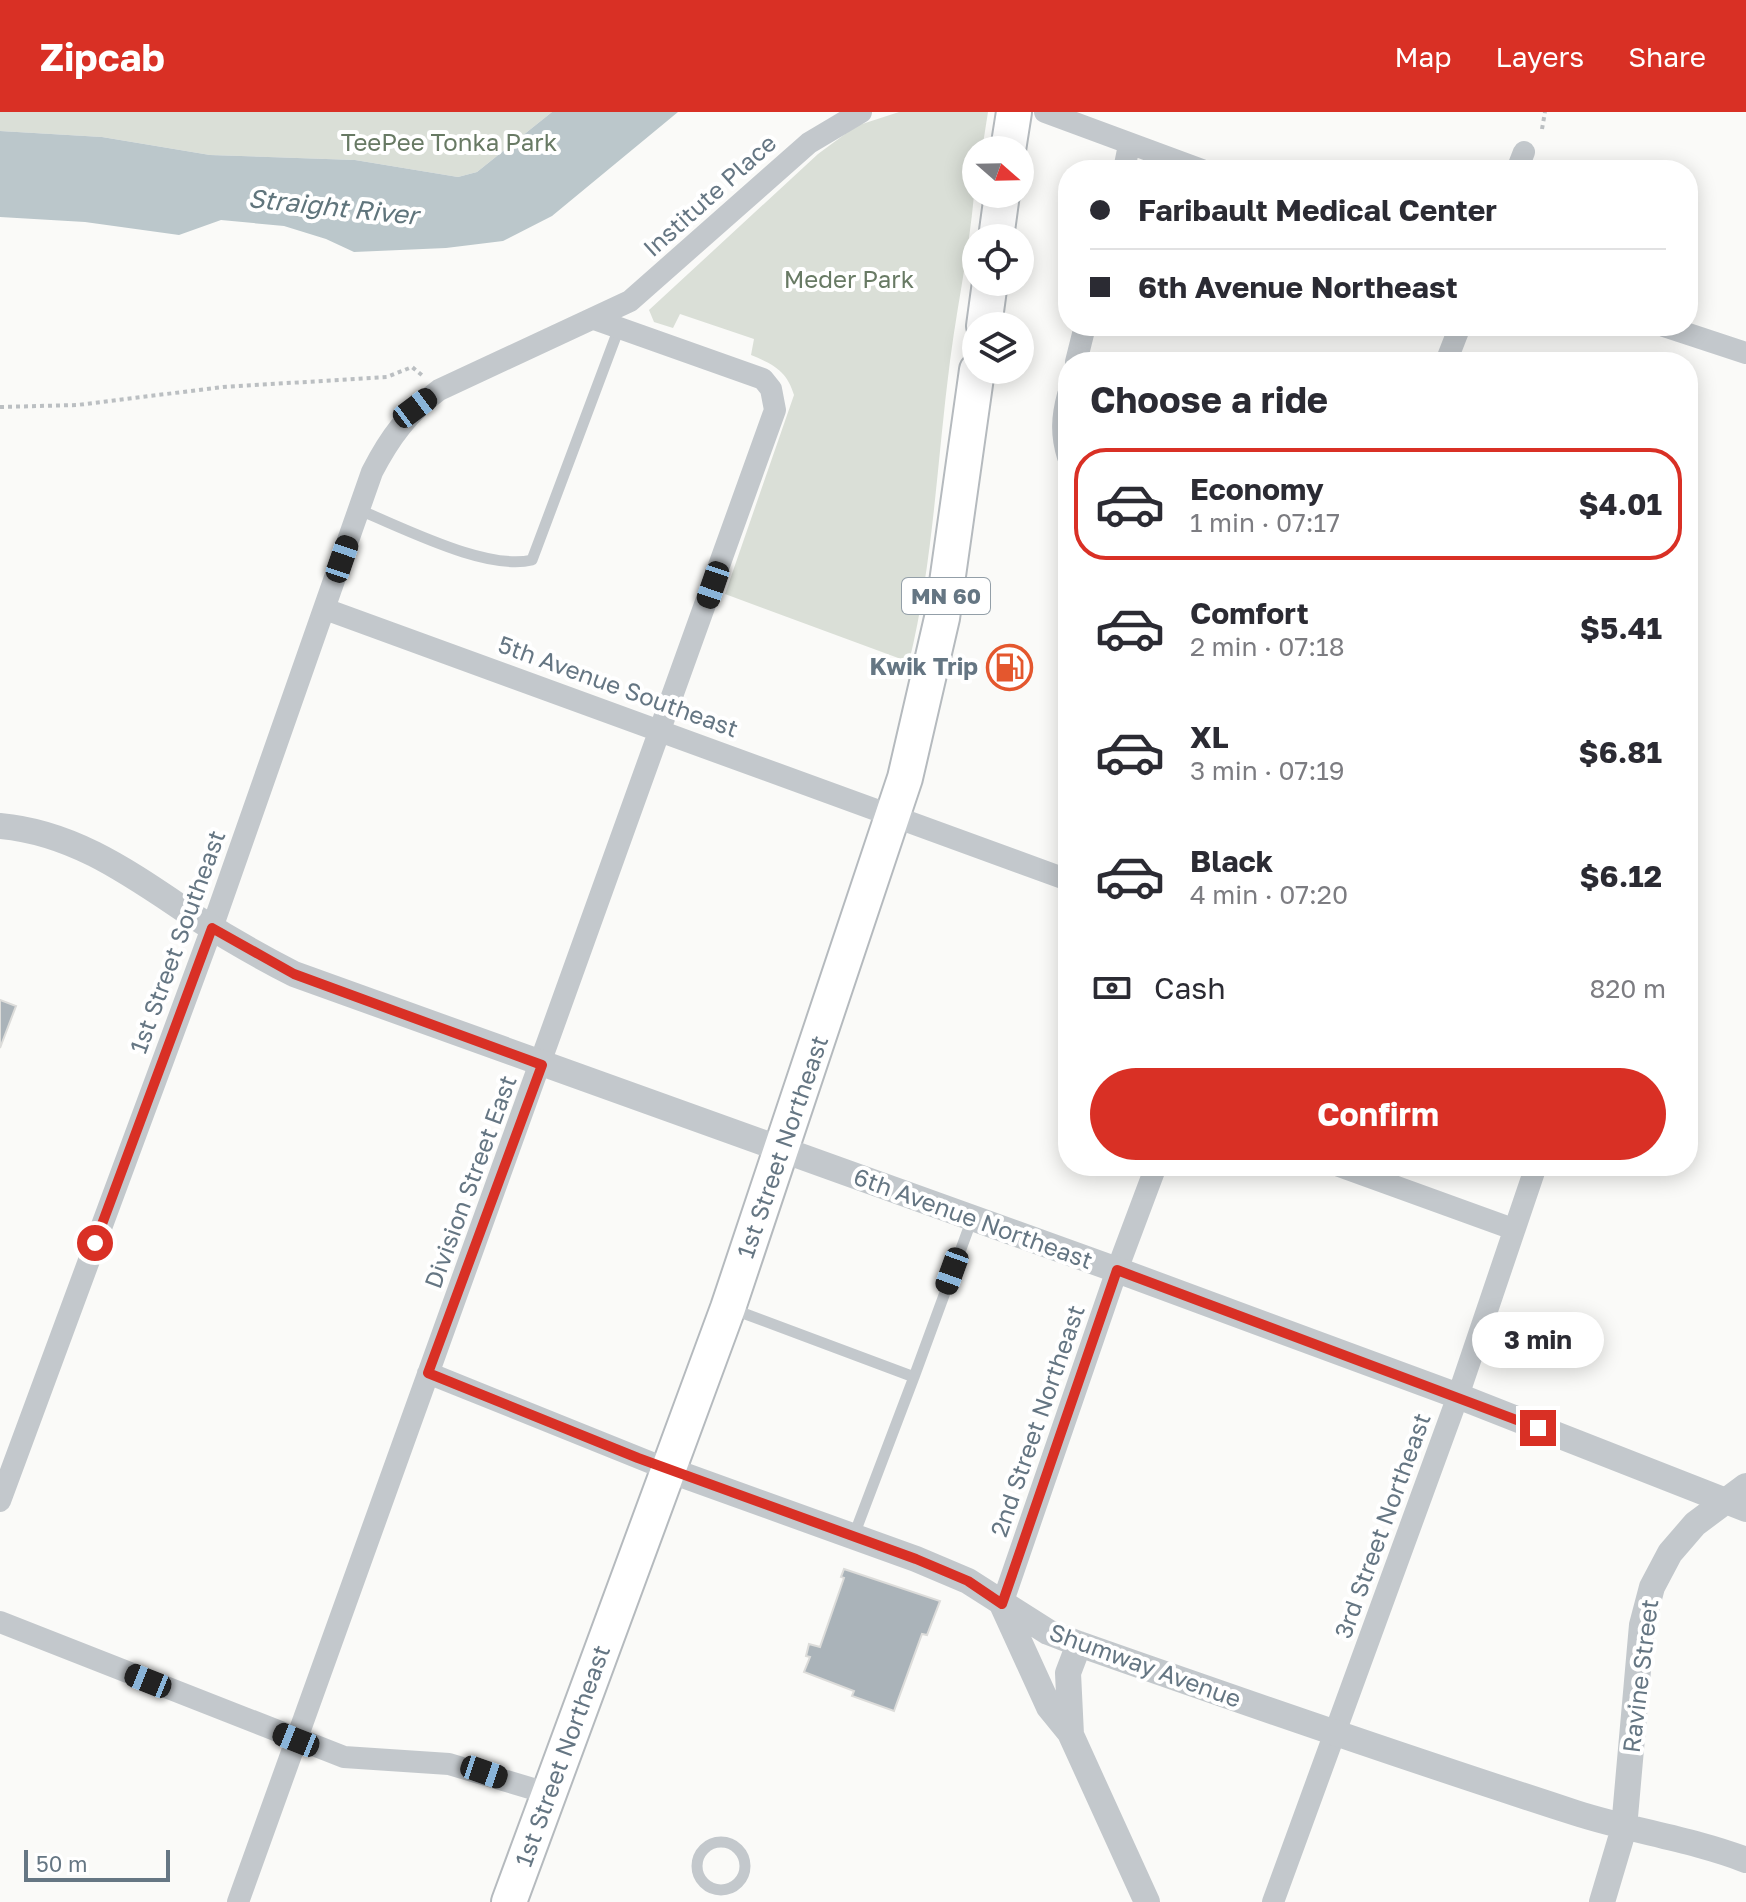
<!DOCTYPE html>
<html lang="en">
<head>
<meta charset="utf-8">
<style>
  :root { --surface:#fff; --page:#f2f2f3; --text:#2b2b33; --muted:#7c7c81; --line:#e1e1e2; --accent:#d93025 }
  body { margin:0; font-family:"Golos Text",sans-serif; background:var(--page); color:var(--text); height:100vh; display:flex; flex-direction:column; font-size:30px; white-space:nowrap }
  * { box-sizing:border-box; margin:0 }
  p { font-size:26px; color:var(--muted) }
  .icon { flex:none; width:44px; height:44px; fill:none; stroke:currentColor; stroke-width:2; stroke-linecap:round; stroke-linejoin:round }
  .map { position:relative; flex:1; overflow:hidden }
  .side { position:absolute; left:1058px; top:240px; width:640px; height:824px; display:flex; flex-direction:column; background:var(--surface); border-radius:32px; box-shadow:0 4px 20px #0003 }
  .side>* { flex:none }
  .guide { position:absolute; left:1058px; top:48px; width:640px; height:176px; border-radius:32px; box-shadow:0 4px 20px #0003; display:grid; align-content:center; height:176px; padding:0 32px; background:var(--surface) }
  .needle { width:52px; rotate:110deg }
  .fabs { position:absolute; left:962px; top:24px; display:grid; gap:16px }
  .fabs a { display:grid; place-items:center; width:72px; height:72px; border-radius:50%; background:var(--surface); box-shadow:0 4px 20px #0003; font-size:40px }
  .scale { position:absolute; left:24px; bottom:20px; width:146px; box-sizing:border-box; padding-left:8px; border:4px solid #657683; border-top:0; font-size:22px; line-height:28px; white-space:nowrap; color:#657683; -webkit-text-stroke:6px #fff; paint-order:stroke }
  .end { position:absolute; width:36px; height:36px; margin:-18px; border:10px solid #d93025; background:#fff; box-shadow:0 0 0 4px #fff }
  .from { border-radius:50% }
  .bubble { position:absolute; height:56px; border-radius:28px; background:var(--surface); box-shadow:0 4px 20px #0003; font-size:26px; font-weight:700; line-height:56px; text-align:center }
  .car { position:absolute; width:24px; height:48px; margin:-24px -12px; border-radius:10px; box-shadow:0 0 6px 2px #0007; background:linear-gradient(#222 24%,#8ab4d8 0 40%,#222 0 76%,#8ab4d8 0 86%,#222 0) }
  .guide b { display:flex; align-items:center; gap:28px; height:76px; font-size:30px }
  .guide b+b { border-top:2px solid var(--line) }
  .guide i { width:20px; height:20px; background:var(--text) }
  ul { padding:0; list-style:none }
  li { display:flex; align-items:center; gap:24px; height:112px; margin:0 16px 12px; padding:0 16px; border:4px solid transparent; border-radius:32px }
  li div { flex:1 }
  li b { display:block; font-size:30px }
  li em { font-style:normal; font-weight:700 }
  li.selected { border-color:var(--accent) }
  li>.icon { width:72px; height:72px; stroke-width:1.5 }
  h2 { padding:0 32px; font-size:36px; line-height:96px }
  .pay { display:flex; align-items:center; gap:20px; height:88px; padding:0 32px; font-size:30px }
  .pay p { margin-inline-start:auto }
  .action { display:flex; gap:16px; margin-top:auto; padding:16px 32px }
  .action a { flex:1; height:92px; border-radius:48px; background:var(--accent); color:#fff; font-size:32px; font-weight:700; line-height:92px; text-align:center }
  header { display:flex; align-items:center; gap:48px; box-sizing:border-box; height:112px; padding:0 40px; background:var(--accent); color:#fff }
  header strong { font-size:38px }
  nav { display:flex; gap:44px; margin-inline-start:auto; font-size:28px }
  .map>svg:first-child { display:block }
  .green { fill:#dadfd7 }
  .water { fill:#bbc7cb }
  .building { fill:#aab3b9; stroke:#dcdcda; stroke-width:2 }
  .lines { fill:none; stroke-linecap:round; stroke-linejoin:round }
  .primary-casing { stroke:#b5babe; stroke-width:38 }
  .path { stroke:#bbbfc2; stroke-width:4; stroke-dasharray:4 4; stroke-linecap:butt }
  .service { stroke:#c3c8cc; stroke-width:11 }
  .minor { stroke:#c3c8cc; stroke-width:22 }
  .tertiary { stroke:#c3c8cc; stroke-width:26 }
  .primary { stroke:#fff; stroke-width:34 }
  .route { stroke:#d93025; stroke-width:10 }
  .labels { text-anchor:middle; stroke-width:8; stroke-linejoin:round; paint-order:stroke }
  .shield { fill:#fff; stroke:#939fa8; stroke-width:2 }
  .shield-label { font-size:22px; font-weight:bold; fill:#657683 }
  .park-label { font-size:24px; fill:#687a64; stroke:#fff }
  .street-label { font-size:24px; fill:#657683; stroke:#fff }
  .poi-label { font-size:24px; font-weight:bold; fill:#657683; stroke:#fff; text-anchor:end }
  .water-label { font-size:26px; font-style:italic; fill:#60757c; stroke:#fff }
</style>
</head>
<body>
<header>
<strong>Zipcab</strong>
<nav><a>Map</a><a>Layers</a><a>Share</a></nav>
</header>
<div class="map">
<svg width="1746" height="1790" viewBox="0 0 1746 1790">
  <rect width="100%" height="100%" fill="#fafaf8"/>
  <path class="green" d="M 0,0 L 552,0 L 477,60 L 458,65 L 355,48 L 210,43 L 102,25 L 0,19 Z
    M 899,0 L 988,0 L 982,38 L 976,38 C 976,109 959,179 950,249 C 937,349 933,453 909,550 L 725,482 L 794,283 C 787,259 773,252 751,243 L 754,227 L 680,202 L 673,216 L 654,210 L 649,198 L 818,42 L 856,14 Z"/>
  <path class="water" d="M 552,0 L 678,0 L 552,104 L 503,129 L 446,136 L 354,140 L 326,127 L 284,114 L 221,108 L 179,123 L 85,110 L 0,105 L 0,19 L 102,25 L 210,43 L 355,48 L 458,65 L 477,60 Z"/>
  <path class="building" d="M 0,888 L 16,894 L 0,936 Z
    M 844,1457 L 940,1489 L 927,1523 L 922,1522 L 894,1599 L 852,1584 L 854,1579 L 804,1560 L 810,1545 L 806,1544 L 809,1532 L 820,1535 L 844,1466 L 841,1465 Z"/>
  <g class="lines">
    <defs>
      <path id="primary" d="M 1008,38 L 1014,0
        M 996,126 L 1002,82
        M 984,214 L 990,170
        M 509,1790 L 728,1196 L 905,666 L 942,506 L 977,258"/>
    </defs>
    <use href="#primary" class="primary-casing"/>
    <path class="path" d="M 1542,17 L 1545,0
      M 0,295 L 77,293 L 223,275 L 387,265 L 412,255 L 423,264"/>
    <path class="service" d="M 359,398 C 404,416 486,459 532,448 L 619,216
      M 1688,986 L 1689,986
      M 732,1197 L 914,1265 L 854,1423
      M 914,1265 L 972,1107
      M697 1754a24 24 0 1 1 48 0a24 24 0 1 1-48 0Z"/>
    <path class="minor" d="M 1045,0 L 1202,58
      M 1124,58 L 1129,33
      M 1517,58 L 1524,40
      M 1664,214 L 1746,241
      M 1076,250 L 1085,214
      M 1446,250 L 1460,214
      M 1068,283 C 1062,305 1061,323 1068,345
      M 325,497 L 1068,768
      M 1339,1054 L 1513,1117
      M 428,1261 L 669,1358
      M 0,1389 L 212,816 L 372,360 C 390,325 408,301 439,278 L 630,189 L 809,31 L 861,0
      M 1002,1492 L 1117,1158 L 1156,1054
      M 0,1510 L 344,1645 L 449,1652 L 550,1682
      M 238,1790 L 775,298 L 771,277 L 763,267 L 594,207
      M 1273,1790 L 1458,1284 L 1536,1054"/>
    <path class="tertiary" d="M 0,714 C 78,721 136,766 198,807 C 229,827 261,845 294,862 L 1117,1158 L 1458,1284 L 1746,1397
      M 669,1358 L 916,1447 L 968,1469 L 1048,1520 L 1079,1532 C 1244,1590 1409,1647 1576,1701 C 1632,1719 1691,1727 1746,1748
      M 1002,1492 L 1049,1595 L 1071,1622
      M 1079,1532 L 1068,1561 L 1071,1623 L 1147,1790
      M 1602,1790 L 1624,1716 L 1642,1513 L 1652,1475 L 1670,1441 L 1695,1412 L 1746,1374"/>
    <use href="#primary" class="primary"/>
  </g>
  <g class="lines">
    <path class="route" d="M 95,1131 L 212,816 L 294,862 L 542,953 L 428,1261 L 638,1346 L 916,1447 L 968,1469 L 1002,1492 L 1117,1158 L 1538,1316"/>
  </g>
  <defs>
    <symbol id="fuel-ring" viewBox="-11 -11 22 22"><circle r="9.5" fill="#fff" stroke="#e4572e" stroke-width="1.5"/><path d="M-5.5-6h7V0h2V4h1.3V-2.5L3-4.5l.8-.8L6-3V5H2.5V1h-1V6h-7ZM-4.2-4.7v3.2H.2V-4.7Z" fill="#e4572e"/></symbol>
  </defs>
  <g fill-rule="evenodd">
    <use href="#fuel-ring" x="984" y="530" width="51" height="51"/>
  </g>
  <g class="labels">
    <rect class="shield" x="902" y="466" width="88" height="36" rx="6"/>
    <g class="shield-label">
      <text x="946" y="492">MN 60</text>
    </g>
    <g class="park-label">
      <text x="449" y="39">TeePee Tonka Park</text>
      <text x="849" y="176">Meder Park</text>
    </g>
    <g class="street-label">
      <text transform="translate(710 84) rotate(-42)" y="8">Institute Place</text>
      <text transform="translate(618 575) rotate(20)" y="8">5th Avenue Southeast</text>
      <text transform="translate(178 830) rotate(-70)" y="8">1st Street Southeast</text>
      <text transform="translate(783 1035) rotate(-71)" y="8">1st Street Northeast</text>
      <text transform="translate(471 1070) rotate(-70)" y="8">Division Street East</text>
      <text transform="translate(973 1107) rotate(20)" y="8">6th Avenue Northeast</text>
      <text transform="translate(1038 1309) rotate(-71)" y="8">2nd Street Northeast</text>
      <text transform="translate(1383 1414) rotate(-70)" y="8">3rd Street Northeast</text>
      <text transform="translate(1145 1554) rotate(20)" y="8">Shumway Avenue</text>
      <text transform="translate(1641 1564) rotate(-83)" y="8">Ravine Street</text>
      <text transform="translate(563 1644) rotate(-70)" y="8">1st Street Northeast</text>
    </g>
    <g class="poi-label">
      <text x="978" y="563">Kwik Trip</text>
    </g>
    <g class="water-label">
      <text transform="translate(333 95) rotate(6)" y="9">Straight River</text>
    </g>
  </g>
</svg>
<div class="fabs">
<a><svg class="needle" viewBox="-14 -14 28 28"><path d="M0-13l5 13h-10z" fill="#e53935"/><path d="M0 13l5-13h-10z" fill="#7c7c81"/></svg></a>
<a><svg class="icon" aria-label="locate" viewBox="0 0 24 24"><circle cx="12" cy="12" r="6"/><path d="M12 2v4M12 18v4M2 12h4M18 12h4"/></svg></a>
<a><svg class="icon" aria-label="layers" viewBox="0 0 24 24"><path d="M12 4l9 5-9 5-9-5zM3 14l9 5 9-5"/></svg></a>
</div>
<div class="scale">50 m</div>
<i class="end from" style="left:95px;top:1131px"></i>
<i class="end" style="left:1538px;top:1316px"></i>
<div class="bubble" style="left:1472px;top:1200px;width:132px">3 min</div>
<i class="car" style="left:415px;top:296px;rotate:53deg"></i>
<i class="car" style="left:342px;top:447px;rotate:19deg"></i>
<i class="car" style="left:713px;top:473px;rotate:199deg"></i>
<i class="car" style="left:952px;top:1159px;rotate:200deg"></i>
<i class="car" style="left:148px;top:1569px;rotate:292deg"></i>
<i class="car" style="left:296px;top:1628px;rotate:292deg"></i>
<i class="car" style="left:484px;top:1660px;rotate:109deg"></i>
<div class="guide">
<b><i class="from"></i>Faribault Medical Center</b>
<b><i></i>6th Avenue Northeast</b>
</div>
<section class="side">
<h2>Choose a ride</h2>
<ul>
<li class="selected"><svg class="icon" aria-label="car" viewBox="0 0 24 24"><path d="M5 17H2v-5l4-1 3-4h7l3 4 3 1v5h-3M9 17h6M6 11h13"/><circle cx="7" cy="17" r="2"/><circle cx="17" cy="17" r="2"/></svg><div><b>Economy</b><p>1 min · 07:17</p></div><em>$4.01</em></li>
<li><svg class="icon" aria-label="car" viewBox="0 0 24 24"><path d="M5 17H2v-5l4-1 3-4h7l3 4 3 1v5h-3M9 17h6M6 11h13"/><circle cx="7" cy="17" r="2"/><circle cx="17" cy="17" r="2"/></svg><div><b>Comfort</b><p>2 min · 07:18</p></div><em>$5.41</em></li>
<li><svg class="icon" aria-label="car" viewBox="0 0 24 24"><path d="M5 17H2v-5l4-1 3-4h7l3 4 3 1v5h-3M9 17h6M6 11h13"/><circle cx="7" cy="17" r="2"/><circle cx="17" cy="17" r="2"/></svg><div><b>XL</b><p>3 min · 07:19</p></div><em>$6.81</em></li>
<li><svg class="icon" aria-label="car" viewBox="0 0 24 24"><path d="M5 17H2v-5l4-1 3-4h7l3 4 3 1v5h-3M9 17h6M6 11h13"/><circle cx="7" cy="17" r="2"/><circle cx="17" cy="17" r="2"/></svg><div><b>Black</b><p>4 min · 07:20</p></div><em>$6.12</em></li>
</ul>
<div class="pay"><svg class="icon" aria-label="cash" viewBox="0 0 24 24"><path d="M3 7h18v10H3z"/><circle cx="12" cy="12" r="2"/></svg>Cash<p>820 m</p></div>
<div class="action"><a>Confirm</a></div>
</section>
</div>
</body>
</html>
